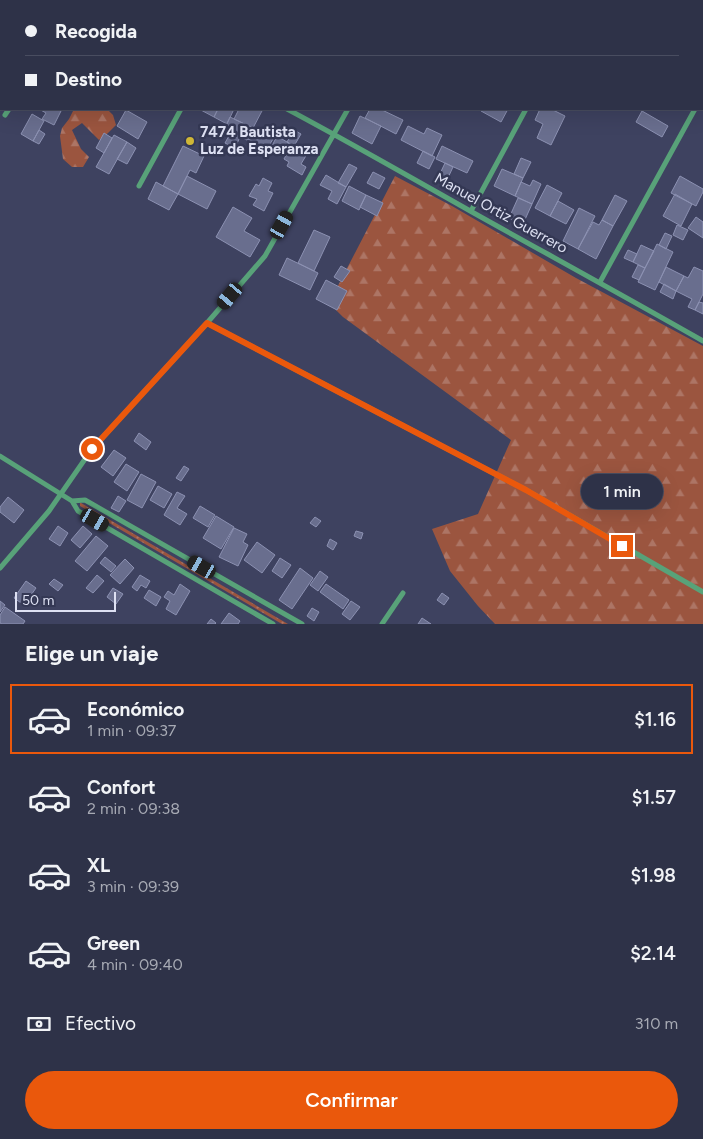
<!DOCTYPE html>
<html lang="es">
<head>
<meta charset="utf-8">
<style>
  :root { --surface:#2e3248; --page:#3a3e52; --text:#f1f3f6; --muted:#a7aab4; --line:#494d60; --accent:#ea580c }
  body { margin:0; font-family:Figtree,sans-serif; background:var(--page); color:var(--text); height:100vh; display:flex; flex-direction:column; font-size:19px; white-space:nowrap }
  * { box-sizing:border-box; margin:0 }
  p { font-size:16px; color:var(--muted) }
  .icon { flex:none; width:28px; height:28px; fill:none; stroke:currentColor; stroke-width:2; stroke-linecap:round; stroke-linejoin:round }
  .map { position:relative; height:624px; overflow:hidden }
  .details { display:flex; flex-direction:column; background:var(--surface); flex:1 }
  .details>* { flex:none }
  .hud { position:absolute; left:0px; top:0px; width:704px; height:110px; box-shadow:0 5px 20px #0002,0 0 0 1px var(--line); display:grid; align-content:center; height:110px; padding:0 25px; background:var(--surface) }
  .scale { position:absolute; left:15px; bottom:12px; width:101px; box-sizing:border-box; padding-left:5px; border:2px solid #dee1f3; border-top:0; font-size:14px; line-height:18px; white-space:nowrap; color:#dee1f3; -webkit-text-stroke:4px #343854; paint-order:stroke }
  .end { position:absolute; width:22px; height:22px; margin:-11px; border:6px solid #ea580c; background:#fff; box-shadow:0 0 0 2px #fff }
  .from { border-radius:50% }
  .bubble { position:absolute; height:35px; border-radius:18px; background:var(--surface); box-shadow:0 5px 20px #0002,0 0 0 1px var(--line); font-size:16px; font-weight:600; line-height:35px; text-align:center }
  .car { position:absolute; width:15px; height:30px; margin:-15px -8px; border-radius:6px; box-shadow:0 0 4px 1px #0007; background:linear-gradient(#222 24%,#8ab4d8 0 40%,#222 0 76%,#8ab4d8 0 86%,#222 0) }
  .hud b { display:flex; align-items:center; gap:18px; height:48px; font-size:19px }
  .hud b+b { border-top:1px solid var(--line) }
  .hud i { width:12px; height:12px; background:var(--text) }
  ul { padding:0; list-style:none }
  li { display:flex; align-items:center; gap:15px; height:70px; margin:0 10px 8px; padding:0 15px; border:2px solid transparent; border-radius:0px }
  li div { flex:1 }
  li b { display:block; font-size:19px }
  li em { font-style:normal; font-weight:600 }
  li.active { border-color:var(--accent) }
  li>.icon { width:45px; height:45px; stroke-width:1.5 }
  h2 { padding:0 25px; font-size:22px; line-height:60px }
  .pay { display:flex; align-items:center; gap:12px; height:55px; padding:0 25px; font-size:19px }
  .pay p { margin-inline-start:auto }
  .primary-button { display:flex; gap:10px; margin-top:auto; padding:10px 25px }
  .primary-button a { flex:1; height:58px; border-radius:30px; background:var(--accent); color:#fff; font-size:20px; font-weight:600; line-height:58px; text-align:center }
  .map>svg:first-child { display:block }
  .grass { fill:url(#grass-dots) }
  .forest { fill:url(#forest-firs) }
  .building { fill:#696e8e; stroke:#8c91b2 }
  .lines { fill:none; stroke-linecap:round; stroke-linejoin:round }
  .street { stroke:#58a279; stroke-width:5 }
  .route { stroke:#ea580c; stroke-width:6 }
  .poi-dot { fill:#d0b736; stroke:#343854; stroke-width:2 }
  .labels { text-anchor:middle; stroke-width:5; stroke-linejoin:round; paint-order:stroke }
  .poi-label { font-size:15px; font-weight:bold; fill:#dee1f3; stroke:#343854; text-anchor:start }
  .street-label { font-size:15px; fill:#dee1f3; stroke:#343854 }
</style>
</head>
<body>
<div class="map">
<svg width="703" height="624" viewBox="0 0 703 624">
  <defs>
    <pattern id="grass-dots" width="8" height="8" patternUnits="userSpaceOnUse" patternTransform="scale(1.25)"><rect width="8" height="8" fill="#9b553f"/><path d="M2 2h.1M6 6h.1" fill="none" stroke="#ad7565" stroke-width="1.8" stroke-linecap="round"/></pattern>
    <pattern id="forest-firs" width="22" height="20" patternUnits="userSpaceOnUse" patternTransform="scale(1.25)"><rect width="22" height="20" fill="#9b553f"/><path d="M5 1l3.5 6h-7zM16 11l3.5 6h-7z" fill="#ad7565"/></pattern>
  </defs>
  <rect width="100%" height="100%" fill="#3e4260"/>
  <path class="grass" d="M 80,503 L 81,503 L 288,624 L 282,624 L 80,506 Z"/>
  <path class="forest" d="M 74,109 L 107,109 L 113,115 L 116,125 L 108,133 L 99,140 L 82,123 L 72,130 L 81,149 L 89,157 L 83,167 L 72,167 L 63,159 L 60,136 L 62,128 L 69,119 Z
    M 395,176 L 452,206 L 576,278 L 703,346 L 703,624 L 495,624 L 478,606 L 450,571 L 432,529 L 478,514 L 511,440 L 343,317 L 329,303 Z"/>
  <path class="building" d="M 7,0 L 27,0 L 26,1 L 7,1 Z
    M 175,0 L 198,0 L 199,1 L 174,1 Z
    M 363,0 L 384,0 L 383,1 L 365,1 Z
    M 606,0 L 629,0 L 632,1 L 605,1 Z
    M 39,109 L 57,109 L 61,111 L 54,125 L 42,119 L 46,113 Z
    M 199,109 L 218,109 L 214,117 Z
    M 218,109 L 234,109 L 227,124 L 214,117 Z
    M 239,109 L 263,109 L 253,128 L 234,119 Z
    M 370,109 L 380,109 L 403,120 L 396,134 L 365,118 Z
    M 482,109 L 508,109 L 501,122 L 481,111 Z
    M 540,109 L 551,109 L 565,116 L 551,145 L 537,138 L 543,124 L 535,120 Z
    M 126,110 L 147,122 L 138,139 L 117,126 Z
    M 642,111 L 668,126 L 662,137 L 636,122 Z
    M 32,114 L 44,121 L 33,141 L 21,134 Z
    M 360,116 L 381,126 L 372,144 L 352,133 Z
    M 230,117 L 253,128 L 247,140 L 224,129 Z
    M 408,126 L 424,134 L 427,128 L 442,135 L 432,156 L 401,140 Z
    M 253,128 L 273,139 L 267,149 L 248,139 Z
    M 39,130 L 45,134 L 39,144 L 33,141 Z
    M 294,130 L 301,134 L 294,146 L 287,142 Z
    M 231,132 L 240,137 L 235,148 L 225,143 Z
    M 104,133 L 112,138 L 104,153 L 96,148 Z
    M 114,135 L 127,142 L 109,174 L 96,167 Z
    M 277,136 L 292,145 L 285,156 L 271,148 Z
    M 127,142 L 136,148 L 127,164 L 117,159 Z
    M 292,145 L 307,154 L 301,164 L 306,167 L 302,175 L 287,166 L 289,162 L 284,159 Z
    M 183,146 L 204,156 L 196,173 L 190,170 L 178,194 L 163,186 Z
    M 442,146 L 473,161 L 467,173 L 436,159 Z
    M 423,151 L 435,157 L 429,169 L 417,163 Z
    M 521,158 L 531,162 L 523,178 L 514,174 Z
    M 445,163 L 453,167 L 446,182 L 438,178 Z
    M 349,164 L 357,168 L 346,187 L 338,183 Z
    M 502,169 L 523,178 L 515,196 L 494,186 Z
    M 373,172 L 385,178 L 379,189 L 367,183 Z
    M 326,175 L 346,187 L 337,204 L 328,199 L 332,191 L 320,185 Z
    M 187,176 L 216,191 L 207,209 L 178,194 Z
    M 680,176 L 703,189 L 703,192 L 696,206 L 671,193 Z
    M 263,178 L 272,183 L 268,191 L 273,193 L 264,211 L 253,205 L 257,199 L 249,196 L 256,184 L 259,186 Z
    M 533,180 L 541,184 L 532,204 L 515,196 L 521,182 L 530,186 Z
    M 156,182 L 178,194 L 169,210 L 148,199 Z
    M 547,185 L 562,193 L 550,216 L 535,208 Z
    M 349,186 L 366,195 L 359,210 L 342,201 Z
    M 675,194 L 692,204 L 681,226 L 663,216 Z
    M 366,195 L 383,203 L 377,216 L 360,207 Z
    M 615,195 L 627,201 L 613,226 L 602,220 Z
    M 518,198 L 532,204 L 523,224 L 509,218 Z
    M 558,201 L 574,210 L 566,224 L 550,216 Z
    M 233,207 L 252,218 L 244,231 L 260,240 L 250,257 L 216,237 Z
    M 579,208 L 595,216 L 578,249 L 563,241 Z
    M 696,217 L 703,222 L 703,238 L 688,228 Z
    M 602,220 L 613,226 L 596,259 L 578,249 L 593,222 L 599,225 Z
    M 677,225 L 688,230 L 683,240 L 673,235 Z
    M 314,230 L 330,237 L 314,271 L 298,263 Z
    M 665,233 L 672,236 L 666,249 L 659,245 Z
    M 657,244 L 673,252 L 655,290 L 638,282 Z
    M 641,245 L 654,251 L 645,268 L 633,262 Z
    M 628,250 L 637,254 L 633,262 L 624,258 Z
    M 287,258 L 318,273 L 310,290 L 279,275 Z
    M 638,265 L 645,268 L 639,280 L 632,277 Z
    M 341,266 L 350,271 L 342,282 L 334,277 Z
    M 666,267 L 684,276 L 676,291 L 659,282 Z
    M 694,267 L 703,271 L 703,294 L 695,310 L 688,307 L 692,299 L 676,291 L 684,276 L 688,278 Z
    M 326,280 L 347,291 L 337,310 L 316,299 Z
    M 664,284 L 676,291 L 673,299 L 660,292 Z
    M 699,302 L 703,303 L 703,314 L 695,310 Z
    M 139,433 L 151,442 L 146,450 L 134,441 Z
    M 114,450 L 126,458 L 113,476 L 101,467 Z
    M 126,464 L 139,472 L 127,491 L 114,482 Z
    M 184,466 L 189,469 L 181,481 L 176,478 Z
    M 141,474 L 156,482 L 142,508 L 127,500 Z
    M 158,486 L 172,494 L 164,508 L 150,500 Z
    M 177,492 L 185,496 L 177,508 L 187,514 L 180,525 L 164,515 Z
    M 118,496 L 126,501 L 119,512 L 111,508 Z
    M 8,497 L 24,510 L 14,523 L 0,512 L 0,507 Z
    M 200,506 L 215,515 L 208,527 L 193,518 Z
    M 216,516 L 234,527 L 221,549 L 203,538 Z
    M 315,517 L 321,521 L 316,527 L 310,523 Z
    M 58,526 L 68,533 L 60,546 L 49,539 Z
    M 83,526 L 92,534 L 80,548 L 71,540 Z
    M 234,528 L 247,534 L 243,542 L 248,545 L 238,566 L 219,557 Z
    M 356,531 L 363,533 L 361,539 L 354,536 Z
    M 96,536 L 108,546 L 87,571 L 75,561 Z
    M 330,539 L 337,543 L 333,550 L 327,546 Z
    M 257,542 L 275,555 L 262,573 L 244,560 Z
    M 105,557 L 116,566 L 111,572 L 100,563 Z
    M 280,558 L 291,565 L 282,578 L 272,571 Z
    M 125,559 L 134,568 L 120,584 L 110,575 Z
    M 300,568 L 313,578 L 292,609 L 279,600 Z
    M 320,571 L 328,577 L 318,591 L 310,585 Z
    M 97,575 L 104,581 L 93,593 L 86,588 Z
    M 140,575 L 150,581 L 146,588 L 141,585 L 137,591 L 132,587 Z
    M 54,579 L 63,585 L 58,591 L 49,584 Z
    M 26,581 L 36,588 L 24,605 L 14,598 Z
    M 180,584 L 190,591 L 176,615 L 166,609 L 170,601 L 164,597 L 168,591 L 174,595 Z
    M 326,584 L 349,600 L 343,609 L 320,592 Z
    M 113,588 L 123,594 L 116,604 L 107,597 Z
    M 149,590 L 161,597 L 156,606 L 144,598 Z
    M 442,593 L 449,598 L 444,605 L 437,600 Z
    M 0,601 L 5,605 L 0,612 Z
    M 351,601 L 360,607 L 350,620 L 342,614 Z
    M 5,607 L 25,621 L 23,624 L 2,624 L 0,623 L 0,615 Z
    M 312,608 L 319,612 L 314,621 L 307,616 Z
    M 229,613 L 240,621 L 238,624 L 221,624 Z
    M 422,618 L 431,624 L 418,624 Z
    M 211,619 L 216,623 L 215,624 L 207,624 Z"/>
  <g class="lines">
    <path class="street" d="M 89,0 L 92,1
      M 72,1 L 72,0
      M 241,1 L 242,0
      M 412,1 L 413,0
      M 583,1 L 583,0
      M 702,95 L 703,94
      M 287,109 C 349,142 410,177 472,212 C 549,255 626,297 703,341
      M 5,115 L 9,109
      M 139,186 L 181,109
      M 471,211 L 526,109
      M 600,282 L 695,109
      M 207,323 L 526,490 L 703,592
      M 0,456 L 72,501 L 78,511 L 273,624
      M 72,501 L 85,500 L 302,624
      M 0,568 L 49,511 L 92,449 L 207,323 L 265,256 L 348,109
      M 382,624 L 403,593"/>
  </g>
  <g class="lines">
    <path class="route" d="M 92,449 L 207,323 L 526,490 L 622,546"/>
  </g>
  <circle class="poi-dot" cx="190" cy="141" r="5"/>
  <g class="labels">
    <g class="poi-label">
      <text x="200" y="137">7474 Bautista<tspan x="200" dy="17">Luz de Esperanza</tspan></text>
    </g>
    <g class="street-label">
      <text transform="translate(501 213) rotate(29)" y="5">Manuel Ortiz Guerrero</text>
    </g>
  </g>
</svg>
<div class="scale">50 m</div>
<i class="end from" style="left:92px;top:449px"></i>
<i class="end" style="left:622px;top:546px"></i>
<div class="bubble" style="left:581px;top:474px;width:82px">1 min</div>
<i class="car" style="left:282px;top:225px;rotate:29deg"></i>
<i class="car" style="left:230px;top:296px;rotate:220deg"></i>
<i class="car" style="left:95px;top:520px;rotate:120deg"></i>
<i class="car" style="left:202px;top:567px;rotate:300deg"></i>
<div class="hud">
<b><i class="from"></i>Recogida</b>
<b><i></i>Destino</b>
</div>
</div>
<section class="details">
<h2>Elige un viaje</h2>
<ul>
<li class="active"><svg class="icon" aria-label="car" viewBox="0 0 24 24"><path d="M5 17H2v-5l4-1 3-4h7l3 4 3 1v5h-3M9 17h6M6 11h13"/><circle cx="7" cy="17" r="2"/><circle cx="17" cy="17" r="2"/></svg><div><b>Económico</b><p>1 min · 09:37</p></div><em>$1.16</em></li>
<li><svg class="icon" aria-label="car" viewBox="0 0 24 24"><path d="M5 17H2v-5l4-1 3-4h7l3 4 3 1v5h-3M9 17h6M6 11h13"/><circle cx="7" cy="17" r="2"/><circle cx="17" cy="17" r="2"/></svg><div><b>Confort</b><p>2 min · 09:38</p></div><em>$1.57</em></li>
<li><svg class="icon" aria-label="car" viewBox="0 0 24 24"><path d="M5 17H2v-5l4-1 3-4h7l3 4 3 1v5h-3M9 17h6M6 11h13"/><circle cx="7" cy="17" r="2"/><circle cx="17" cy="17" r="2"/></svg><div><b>XL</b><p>3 min · 09:39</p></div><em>$1.98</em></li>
<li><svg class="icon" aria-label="car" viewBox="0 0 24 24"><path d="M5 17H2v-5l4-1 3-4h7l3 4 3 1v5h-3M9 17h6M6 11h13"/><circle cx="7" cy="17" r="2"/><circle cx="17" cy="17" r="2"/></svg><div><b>Green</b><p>4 min · 09:40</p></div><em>$2.14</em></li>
</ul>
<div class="pay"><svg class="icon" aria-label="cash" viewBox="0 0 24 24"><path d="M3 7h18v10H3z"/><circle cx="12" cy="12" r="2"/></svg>Efectivo<p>310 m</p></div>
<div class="primary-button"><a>Confirmar</a></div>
</section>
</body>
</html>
